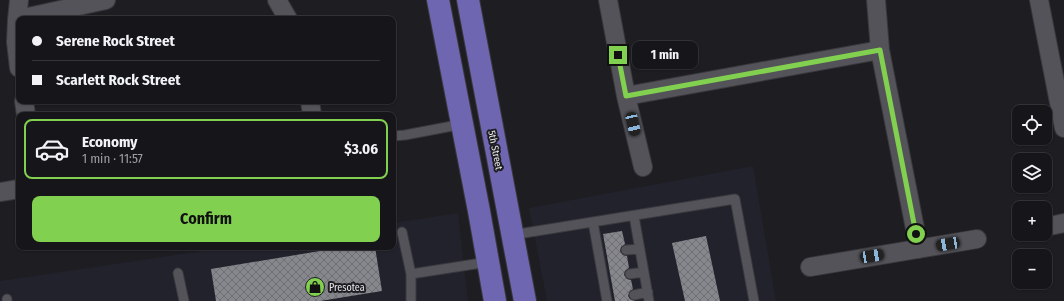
<!DOCTYPE html>
<html lang="en">
<head>
<meta charset="utf-8">
<style>
  :root { --surface:#16161a; --page:#1f1f23; --text:#f1f3f6; --muted:#9e9fa2; --line:#353539; --accent:#82d050 }
  body { margin:0; font-family:"Fira Sans Condensed",sans-serif; background:var(--page); color:var(--text); height:100vh; display:flex; flex-direction:column; font-size:15px; white-space:nowrap }
  * { box-sizing:border-box; margin:0 }
  p { font-size:13px; color:var(--muted) }
  .icon { flex:none; width:22px; height:22px; fill:none; stroke:currentColor; stroke-width:2; stroke-linecap:round; stroke-linejoin:round }
  .map { position:relative; flex:1; overflow:hidden }
  .sheet { position:absolute; left:16px; top:112px; width:380px; height:138px; display:flex; flex-direction:column; background:var(--surface); border-radius:8px; box-shadow:0 1px 3px #0004,0 0 0 1px var(--line) }
  .sheet>* { flex:none }
  .hud { position:absolute; left:16px; top:16px; width:380px; height:88px; border-radius:8px; box-shadow:0 1px 3px #0004,0 0 0 1px var(--line); display:grid; align-content:center; height:88px; padding:0 16px; background:var(--surface) }
  .fabs { position:absolute; left:1012px; top:105px; display:grid; gap:8px }
  .fabs a { display:grid; place-items:center; width:40px; height:40px; border-radius:8px; background:var(--surface); box-shadow:0 1px 3px #0004,0 0 0 1px var(--line); font-size:20px }
  .end { position:absolute; width:18px; height:18px; margin:-9px; border:5px solid #82d050; background:#111; box-shadow:0 0 0 2px #111 }
  .from { border-radius:50% }
  .bubble { position:absolute; height:28px; border-radius:8px; background:var(--surface); box-shadow:0 1px 3px #0004,0 0 0 1px var(--line); font-size:13px; font-weight:700; line-height:28px; text-align:center }
  .car { position:absolute; width:12px; height:24px; margin:-12px -6px; border-radius:5px; box-shadow:0 0 3px 1px #0007; background:linear-gradient(#222 24%,#8ab4d8 0 40%,#222 0 76%,#8ab4d8 0 86%,#222 0) }
  .hud b { display:flex; align-items:center; gap:14px; height:38px; font-size:15px }
  .hud b+b { border-top:1px solid var(--line) }
  .hud i { width:10px; height:10px; background:var(--text) }
  ul { padding:7px 0 0; list-style:none }
  li { display:flex; align-items:center; gap:12px; height:60px; margin:0 8px 6px; padding:0 8px; border:2px solid transparent; border-radius:8px }
  li div { flex:1 }
  li b { display:block; font-size:15px }
  li em { font-style:normal; font-weight:700 }
  li.active { border-color:var(--accent) }
  li>.icon { width:36px; height:36px; stroke-width:1.5 }
  .primary-button { display:flex; gap:8px; margin-top:auto; padding:8px 16px }
  .primary-button a { flex:1; height:46px; border-radius:8px; background:var(--accent); color:#111; font-size:16px; font-weight:700; line-height:46px; text-align:center }
  .map>svg:first-child { display:block }
  .built { fill:#22222d }
  .building { fill:url(#building-cross-hatch) }
  .lines { fill:none; stroke-linecap:round; stroke-linejoin:round }
  .service-casing { stroke:#39393e; stroke-width:11 }
  .minor-casing { stroke:#39393e; stroke-width:20 }
  .primary-casing { stroke:#39393e; stroke-width:24 }
  .service { stroke:#535359; stroke-width:9 }
  .minor { stroke:#535359; stroke-width:18 }
  .primary { stroke:#6e66b1; stroke-width:22 }
  .route { stroke:#82d050; stroke-width:5 }
  .labels { text-anchor:middle; stroke-width:4; stroke-linejoin:round; paint-order:stroke }
  .street-label { font-size:10px; fill:#e9e9ed; stroke:#1d1d22 }
  .poi-label { font-size:10px; fill:#e9e9ed; stroke:#1d1d22; text-anchor:start }
</style>
</head>
<body>
<div class="map">
<svg width="1064" height="301" viewBox="0 0 1064 301">
  <defs>
    <pattern id="building-cross-hatch" width="8" height="8" patternUnits="userSpaceOnUse"><rect width="8" height="8" fill="#86868d"/><path d="M0 0l8 8M0 8l8-8" fill="none" stroke="#707074"/></pattern>
  </defs>
  <rect width="100%" height="100%" fill="#1d1d22"/>
  <path class="built" d="M 753,166 L 776,301 L 547,301 L 529,208 Z
    M 458,213 L 468,301 L 0,301 L 0,281 L 230,247 L 393,247 L 393,223 Z"/>
  <path class="building" d="M 622,231 L 625,244 L 621,247 L 620,251 L 623,255 L 627,256 L 629,268 L 625,271 L 624,275 L 627,279 L 631,280 L 633,289 L 630,291 L 628,296 L 630,299 L 635,301 L 615,301 L 603,234 Z
    M 706,236 L 720,301 L 685,301 L 672,243 Z
    M 344,247 L 375,247 L 382,291 L 320,301 L 216,301 L 211,269 Z"/>
  <g class="lines">
    <defs>
      <path id="service" d="M 393,136 L 405,135 L 463,124
        M 634,216 L 649,301
        M 593,222 L 607,301
        M 402,232 L 411,274
        M 512,235 L 735,199 L 754,301
        M 626,250 L 640,249
        M 178,273 L 184,301
        M 630,274 L 644,272
        M 634,295 L 648,292
        M 7,299 L 7,301
        M 411,301 L 411,274 L 488,262"/>
      <path id="minor" d="M 19,0 L 17,20 L 16,42 L 19,68
        M 277,0 L 288,19
        M 608,0 L 626,96 L 643,167
        M 876,0 L 880,50 L 919,249
        M 1039,0 L 1064,128
        M 19,19 L 106,0
        M 626,96 L 880,50
        M 24,101 L 26,115
        M 310,101 L 312,115
        M 0,192 L 19,189
        M 1045,227 L 1064,223
        M 810,267 L 977,239"/>
      <path id="primary" d="M 438,0 L 479,211 L 495,301
        M 468,0 L 525,301"/>
    </defs>
    <use href="#service" class="service-casing"/>
    <use href="#minor" class="minor-casing"/>
    <use href="#primary" class="primary-casing"/>
    <use href="#service" class="service"/>
    <use href="#minor" class="minor"/>
    <use href="#primary" class="primary"/>
  </g>
  <g class="lines">
    <path class="route" d="M 618,55 L 626,96 L 880,50 L 916,234"/>
  </g>
  <defs>
    <symbol id="shop-disc" viewBox="-11 -11 22 22"><circle r="9.5" fill="#82d050" stroke="#1d1d22"/><path d="M-5-2.5h2.3a2.7 3.5 0 0 1 5.4 0H5L5.5 6h-11ZM-1.5-2.5h3a1.5 2.3 0 0 0-3 0Z" fill="#111"/></symbol>
  </defs>
  <g fill-rule="evenodd">
    <use href="#shop-disc" x="304" y="276" width="22" height="22"/>
  </g>
  <g class="labels">
    <g class="street-label">
      <text transform="translate(496 150) rotate(79)" y="4">5th Street</text>
    </g>
    <g class="poi-label">
      <text x="329" y="291">Presotea</text>
    </g>
  </g>
</svg>
<div class="fabs">
<a><svg class="icon" aria-label="locate" viewBox="0 0 24 24"><circle cx="12" cy="12" r="6"/><path d="M12 2v4M12 18v4M2 12h4M18 12h4"/></svg></a>
<a><svg class="icon" aria-label="layers" viewBox="0 0 24 24"><path d="M12 4l9 5-9 5-9-5zM3 14l9 5 9-5"/></svg></a>
<a>+</a>
<a>−</a>
</div>
<i class="end from" style="left:916px;top:234px"></i>
<i class="end" style="left:618px;top:55px"></i>
<div class="bubble" style="left:632px;top:41px;width:66px">1 min</div>
<i class="car" style="left:633px;top:124px;rotate:167deg"></i>
<i class="car" style="left:948px;top:244px;rotate:260deg"></i>
<i class="car" style="left:872px;top:256px;rotate:81deg"></i>
<div class="hud">
<b><i class="from"></i>Serene Rock Street</b>
<b><i></i>Scarlett Rock Street</b>
</div>
<section class="sheet">
<ul>
<li class="active"><svg class="icon" aria-label="car" viewBox="0 0 24 24"><path d="M5 17H2v-5l4-1 3-4h7l3 4 3 1v5h-3M9 17h6M6 11h13"/><circle cx="7" cy="17" r="2"/><circle cx="17" cy="17" r="2"/></svg><div><b>Economy</b><p>1 min · 11:57</p></div><em>$3.06</em></li>
</ul>
<div class="primary-button"><a>Confirm</a></div>
</section>
</div>
</body>
</html>
